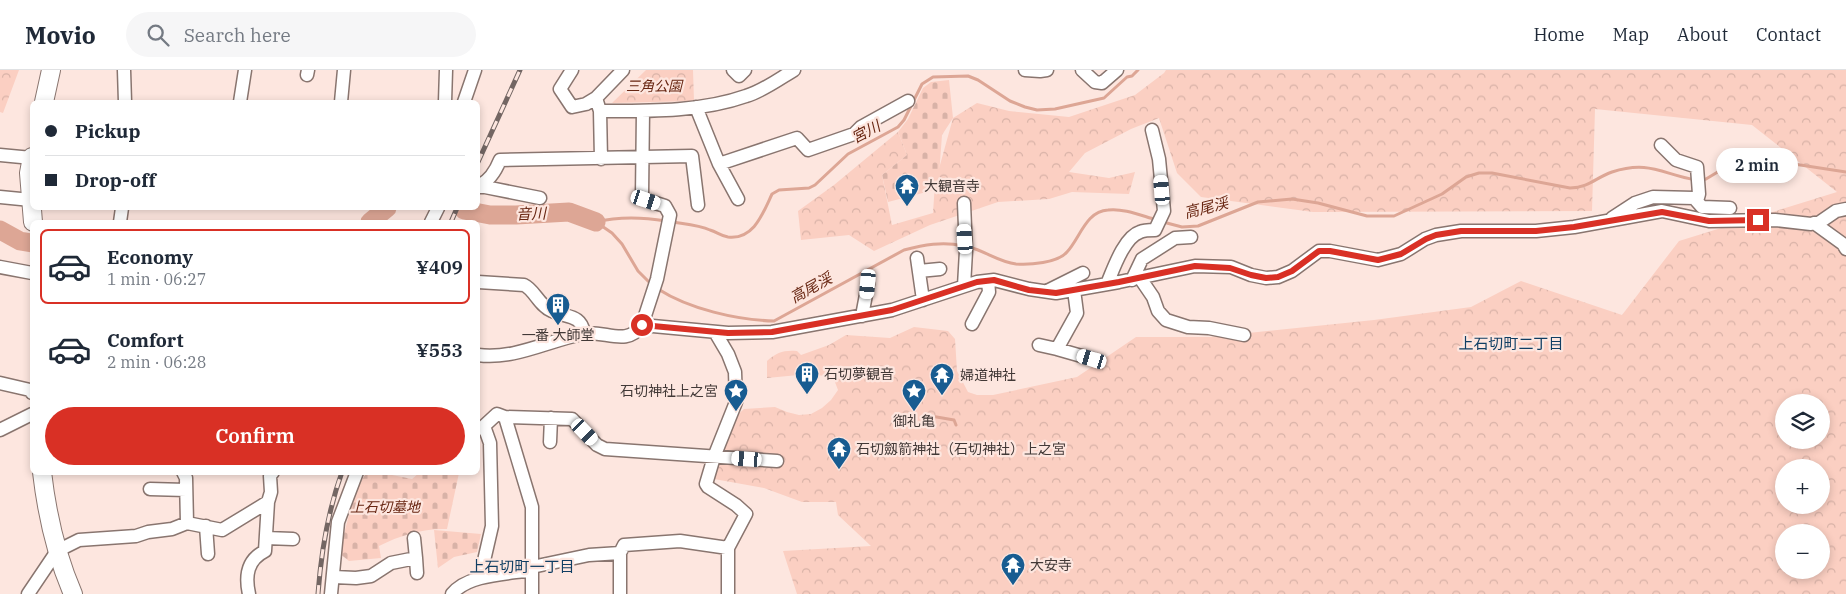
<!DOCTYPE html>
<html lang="en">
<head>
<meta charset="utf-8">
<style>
  :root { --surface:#fff; --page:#f6f6f7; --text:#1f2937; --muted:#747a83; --line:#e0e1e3; --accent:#d93025 }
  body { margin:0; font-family:"IBM Plex Serif","Noto Sans JP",serif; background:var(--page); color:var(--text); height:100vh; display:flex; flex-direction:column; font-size:19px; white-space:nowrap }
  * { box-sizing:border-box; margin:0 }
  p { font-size:16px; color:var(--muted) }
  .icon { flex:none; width:28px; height:28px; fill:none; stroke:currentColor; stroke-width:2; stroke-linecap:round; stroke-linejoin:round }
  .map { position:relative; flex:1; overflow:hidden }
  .sheet { position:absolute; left:30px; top:150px; width:450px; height:255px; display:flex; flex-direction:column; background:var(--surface); border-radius:8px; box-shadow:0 2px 8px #0003 }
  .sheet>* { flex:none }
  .banner { position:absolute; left:30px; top:30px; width:450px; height:110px; border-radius:8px; box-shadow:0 2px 8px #0003; display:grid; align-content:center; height:110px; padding:0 15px; background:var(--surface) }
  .fabs { position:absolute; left:1775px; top:324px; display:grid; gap:10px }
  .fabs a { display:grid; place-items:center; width:55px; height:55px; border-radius:50%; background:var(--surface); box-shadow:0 2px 8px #0003; font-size:25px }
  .end { position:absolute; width:22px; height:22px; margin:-11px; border:6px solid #d93025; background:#fff; box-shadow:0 0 0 2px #fff }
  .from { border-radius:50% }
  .bubble { position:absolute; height:35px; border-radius:18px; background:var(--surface); box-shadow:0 2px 8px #0003; font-size:16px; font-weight:600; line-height:35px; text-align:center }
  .car { position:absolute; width:15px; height:30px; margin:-15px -8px; border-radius:6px; box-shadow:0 0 4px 1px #0007; background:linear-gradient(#fff 24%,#345 0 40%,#fff 0 76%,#345 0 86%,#fff 0) }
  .banner b { display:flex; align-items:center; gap:18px; height:48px; font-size:19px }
  .banner b+b { border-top:1px solid var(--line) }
  .banner i { width:12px; height:12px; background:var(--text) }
  ul { padding:9px 0 0; list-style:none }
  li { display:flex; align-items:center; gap:15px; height:75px; margin:0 10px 8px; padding:0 5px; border:2px solid transparent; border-radius:8px }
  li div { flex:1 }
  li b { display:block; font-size:19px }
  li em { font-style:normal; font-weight:600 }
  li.selected { border-color:var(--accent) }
  li>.icon { width:45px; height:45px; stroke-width:1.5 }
  .primary-button { display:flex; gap:10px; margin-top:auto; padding:10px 15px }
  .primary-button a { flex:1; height:58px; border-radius:30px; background:var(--accent); color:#fff; font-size:20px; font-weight:600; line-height:58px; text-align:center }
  header { display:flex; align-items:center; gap:30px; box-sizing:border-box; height:70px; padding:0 25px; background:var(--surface); border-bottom:1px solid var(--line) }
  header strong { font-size:24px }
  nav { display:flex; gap:28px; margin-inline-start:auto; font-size:18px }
  .search { width:350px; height:45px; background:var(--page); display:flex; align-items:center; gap:12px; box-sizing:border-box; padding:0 18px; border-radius:28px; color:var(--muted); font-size:19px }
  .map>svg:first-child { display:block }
  .forest { fill:url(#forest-crowns); fill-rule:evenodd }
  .cemetery { fill:url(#cemetery-stones) }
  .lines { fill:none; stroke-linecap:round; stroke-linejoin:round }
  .stream { stroke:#dda695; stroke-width:3 }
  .river { stroke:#dda695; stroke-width:19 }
  .street-casing { stroke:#89756f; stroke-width:15 }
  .secondary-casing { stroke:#89756f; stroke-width:20 }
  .street { stroke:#fff; stroke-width:12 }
  .secondary { stroke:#fff; stroke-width:18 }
  .rail-casing { stroke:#736663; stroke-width:5 }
  .rail { stroke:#fde6df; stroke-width:3; stroke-dasharray:9; stroke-linecap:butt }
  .route { stroke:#d93025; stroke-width:6 }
  .labels { text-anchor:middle; stroke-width:4.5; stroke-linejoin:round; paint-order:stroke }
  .park-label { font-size:14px; font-style:italic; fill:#672511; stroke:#fde6df }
  .poi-label { font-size:14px; fill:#423937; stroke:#fde6df; text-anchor:start }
  .water-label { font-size:15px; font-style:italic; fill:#682612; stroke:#fde6df }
  .neighbourhood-label { font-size:15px; fill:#103e63; stroke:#fde6df }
</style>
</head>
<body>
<header>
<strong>Movio</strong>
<div class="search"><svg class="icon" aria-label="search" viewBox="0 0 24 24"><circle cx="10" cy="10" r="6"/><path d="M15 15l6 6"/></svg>Search here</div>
<nav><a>Home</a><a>Map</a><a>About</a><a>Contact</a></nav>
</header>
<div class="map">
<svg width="1846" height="524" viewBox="0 0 1846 524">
  <defs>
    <pattern id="forest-crowns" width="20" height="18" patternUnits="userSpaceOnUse" patternTransform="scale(1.25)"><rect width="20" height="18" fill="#fbcfc2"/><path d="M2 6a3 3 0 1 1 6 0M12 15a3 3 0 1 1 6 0" fill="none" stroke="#d8b2a7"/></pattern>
    <pattern id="cemetery-stones" width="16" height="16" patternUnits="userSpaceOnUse" patternTransform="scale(1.25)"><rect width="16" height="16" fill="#fbcfc2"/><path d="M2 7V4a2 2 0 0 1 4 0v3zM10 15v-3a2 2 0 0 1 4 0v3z" fill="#d8b2a7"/></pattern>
  </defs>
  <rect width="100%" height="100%" fill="#fde6df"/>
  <path class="forest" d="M 0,0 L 19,0 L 3,43 L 0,42 Z
    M 646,0 L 693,0 L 694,31 L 612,33 Z
    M 1166,0 L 1846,0 L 1846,524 L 797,524 L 783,481 L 871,476 L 838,445 L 836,432 L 802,432 L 764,418 L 714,409 L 718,386 L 734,348 L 744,339 L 775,337 L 787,342 L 799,345 L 811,344 L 822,338 L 831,330 L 838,320 L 833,307 L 809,304 L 767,308 L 767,291 C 777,282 784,280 797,281 L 801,285 L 829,275 L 846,265 L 890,268 L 914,257 L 948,261 L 955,269 L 957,301 L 968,322 L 977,325 L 993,325 L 1077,307 L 1136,267 L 1210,267 L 1374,250 L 1471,237 L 1521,211 L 1622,245 L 1679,171 L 1837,122 L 1752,55 L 1595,39 L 1592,141 L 1313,142 L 1201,127 L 1177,103 L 1159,48 L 1131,59 L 1085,83 L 1069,102 L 1109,108 L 1135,102 L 1129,124 L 1072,122 L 1049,129 L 998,132 L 930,155 L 874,181 L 849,165 L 801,170 L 798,141 L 834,115 L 898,62 L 907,85 L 882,105 L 892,155 L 933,143 L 935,113 L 953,48 L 977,33 L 1009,41 L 1069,47 L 1135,25 L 1164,3 ZM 1784,332 L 1821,332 L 1821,370 L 1784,370 ZM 1784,398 L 1821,398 L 1821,435 L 1784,435 ZM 1784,462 L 1821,462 L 1821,500 L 1784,500 Z"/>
  <path class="cemetery" d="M 949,10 L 953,48 L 942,65 L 938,119 L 888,132 L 882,105 L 907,85 L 898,62 L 908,49 L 923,18 L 931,12 Z
    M 366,403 L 382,403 L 412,409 L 419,403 L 459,403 L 447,459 C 425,458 400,465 379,476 L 381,488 L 349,491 L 339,483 L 355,422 Z
    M 434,460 L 481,464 L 477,482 L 454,487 L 438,498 Z"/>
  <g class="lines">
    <path class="stream" d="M 1702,110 L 1706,109 L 1731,94 L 1759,87 L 1770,87 L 1794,94 L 1846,102
      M 596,152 L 612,163 L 622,174 L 638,201 L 651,214
      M 596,152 C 620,146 642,147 666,151
      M 672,152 C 684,154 699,155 710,160 C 717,162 721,166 728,167 C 754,170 763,143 772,124 L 779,120 L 809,118 L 815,115 L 848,84 L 898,57 L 904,50 L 922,14 L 933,7 L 968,6 L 978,10 L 1010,31 L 1025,37 L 1037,40 L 1055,39 L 1104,28 L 1127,7 L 1132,6 L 1138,0
      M 1163,152 L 1182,157 L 1198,156 L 1258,132 L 1292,129 L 1318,133 L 1367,146 L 1394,146 L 1442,124 L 1466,107 L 1479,103 L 1492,103 L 1570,118 C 1590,117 1595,108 1612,102 C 1649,90 1662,104 1696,110
      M 969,177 C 985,181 999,192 1016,194 C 1029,195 1058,193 1067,182 C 1080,168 1086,141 1108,140 C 1124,138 1142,146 1157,150
      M 658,219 C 689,239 737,250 774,251 L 904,180 C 923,175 943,171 963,176
      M 925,345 L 954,350 L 956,355"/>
    <path class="river" d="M 464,140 L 490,145 L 516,145 L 569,142 L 596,152
      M 370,152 L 387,138
      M 0,160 L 20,171 L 32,173"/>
    <defs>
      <path id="street" d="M 124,0 L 125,32
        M 572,0 L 560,19 L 572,37 L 586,34 L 596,28 L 600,41 L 601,89
        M 733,0 L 739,6 L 745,0
        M 1025,0 L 1040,1 L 1047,0
        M 1082,0 L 1095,12 L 1102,13 L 1117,0
        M 307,5 L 308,0
        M 596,28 L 623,0
        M 240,32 L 245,0
        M 341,32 L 344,0
        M 445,32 L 446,0
        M 464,32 L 475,0
        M 696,37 L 719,94 L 738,129
        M 600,41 C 648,41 701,42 746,26 C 763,21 779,9 794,0
        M 643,41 L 642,125 L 646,130 L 665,136 L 670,145 L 657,209 L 642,255 L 728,263 L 772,262 L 892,240 L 977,212 L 994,210 L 1029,219 L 1056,223 L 1119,212 L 1195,196 L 1231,197 L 1251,205 L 1266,208 L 1278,207 L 1292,201 L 1319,181 L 1330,181 L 1378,190 L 1401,184 L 1425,169 L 1436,165 L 1461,161 L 1536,161 L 1574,157 L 1662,141 L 1709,151 L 1775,150 L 1811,154 L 1820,152 L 1836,141 L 1846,139
        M 1661,75 L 1676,90 L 1697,97 L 1699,124 L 1697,131
        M 0,85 L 32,88
        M 719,94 L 797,68 L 808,80 L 854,64 L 861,57 L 908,31
        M 480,115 C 490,110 496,100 500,90 L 692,86 L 698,135
        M 478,117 L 485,117 L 540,128
        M 0,127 L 31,130
        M 1612,148 L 1635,133 L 1653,127 L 1694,128 L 1702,137 L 1730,138
        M 120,152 L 122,138
        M 431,152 L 438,138
        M 1814,153 L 1843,174 L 1846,179
        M 917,188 L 923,230
        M 0,197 L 32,203
        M 919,201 L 940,199
        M 1140,208 L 1153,227 L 1158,241 L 1166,250 L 1188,257 L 1209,258 L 1244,265
        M 1132,210 L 1142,189 L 1175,168 L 1191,167
        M 478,212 L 524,215 C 535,220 538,235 552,241 C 567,248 581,244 584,263
        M 1107,214 C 1113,200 1124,167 1140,162 C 1144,160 1150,160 1155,160 L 1164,141 L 1159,89 L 1152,60
        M 964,216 L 966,181 L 964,133
        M 1047,221 L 1083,203
        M 862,246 L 868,214
        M 972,254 L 989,222 L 988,211
        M 715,262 L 728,284 L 735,302 L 736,332 L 714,387 L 706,414 L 708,417 L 736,435 L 746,444 L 728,478 L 728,524
        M 1039,275 L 1057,279 L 1092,289
        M 1057,279 L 1077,243 L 1074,220
        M 478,285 C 513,290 548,271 582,264 C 604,259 626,278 642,255
        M 0,313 L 30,320 L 32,323
        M 505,347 L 532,437 L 532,524
        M 478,359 L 484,356 L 497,344 L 505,347 L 572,349 L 597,375 L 605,379 L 777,391
        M 0,360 L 32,344
        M 550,372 L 551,348
        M 183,402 L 186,408 L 187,453
        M 150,419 L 186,420
        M 206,456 L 208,484
        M 266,468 L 293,469
        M 416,488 L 417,503
        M 532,497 L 589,485 L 620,483
        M 334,507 L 356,508 L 371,506 L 391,493 L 416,488 L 414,468
        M 480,508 L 492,456 L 490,373 L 484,356
        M 28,524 L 57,481 L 79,470 L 136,466 L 148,462 L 172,459 L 187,453 L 222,460 L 268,432 L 271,422 L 270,406 L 273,402
        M 249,524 C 245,506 247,490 265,481 L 268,432
        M 331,524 L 338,452 L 357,402
        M 452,524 C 468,504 508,504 532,500
        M 620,524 L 620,483 L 624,475 L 680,471 L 728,478"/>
      <path id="secondary" d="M 44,32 L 51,0
        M 32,87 L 29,103 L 33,152
        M 42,402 C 47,445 56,485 73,524"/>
    </defs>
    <use href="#street" class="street-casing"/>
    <use href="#secondary" class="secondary-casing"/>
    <use href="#street" class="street"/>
    <use href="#secondary" class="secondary"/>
    <defs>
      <path id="rail" d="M 478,92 L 520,0
        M 451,152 L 457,138
        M 318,524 C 321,483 328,441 342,402"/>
    </defs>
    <use href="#rail" class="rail-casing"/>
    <use href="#rail" class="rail"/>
  </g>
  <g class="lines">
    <path class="route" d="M 642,255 L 728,263 L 772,262 L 892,240 L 977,212 L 994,210 L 1029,220 L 1056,223 L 1119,212 L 1195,196 L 1230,198 L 1251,205 L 1266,208 L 1278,207 L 1292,201 L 1319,181 L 1330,181 L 1378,190 L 1401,184 L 1426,169 L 1436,165 L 1461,161 L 1536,161 L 1574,157 L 1662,142 L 1709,151 L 1758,150"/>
  </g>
  <defs>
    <symbol id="temple-pin" viewBox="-11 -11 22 30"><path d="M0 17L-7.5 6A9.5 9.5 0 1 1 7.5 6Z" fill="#185c91" stroke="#fde6df"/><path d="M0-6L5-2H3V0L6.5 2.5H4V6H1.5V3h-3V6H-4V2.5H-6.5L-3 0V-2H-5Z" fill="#fff"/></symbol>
    <symbol id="building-pin" viewBox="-11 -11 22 30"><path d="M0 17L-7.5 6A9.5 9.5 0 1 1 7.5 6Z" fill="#185c91" stroke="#fde6df"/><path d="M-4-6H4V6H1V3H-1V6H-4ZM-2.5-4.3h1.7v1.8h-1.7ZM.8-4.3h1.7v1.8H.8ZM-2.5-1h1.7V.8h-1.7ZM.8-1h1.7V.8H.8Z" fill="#fff"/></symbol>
    <symbol id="sight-pin" viewBox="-11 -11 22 30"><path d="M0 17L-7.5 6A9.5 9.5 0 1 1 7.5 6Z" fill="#185c91" stroke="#fde6df"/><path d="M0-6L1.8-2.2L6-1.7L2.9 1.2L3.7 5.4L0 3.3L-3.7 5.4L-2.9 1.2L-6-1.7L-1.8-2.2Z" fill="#fff"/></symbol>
  </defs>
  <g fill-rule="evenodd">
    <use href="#temple-pin" x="893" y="102" width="28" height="38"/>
    <use href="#building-pin" x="544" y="221" width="28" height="38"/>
    <use href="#building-pin" x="793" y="290" width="28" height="38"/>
    <use href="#temple-pin" x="928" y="291" width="28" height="38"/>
    <use href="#sight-pin" x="722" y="307" width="28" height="38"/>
    <use href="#sight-pin" x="900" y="307" width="28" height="38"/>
    <use href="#temple-pin" x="825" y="365" width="28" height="38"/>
    <use href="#temple-pin" x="999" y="481" width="28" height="38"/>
  </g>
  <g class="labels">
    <g class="park-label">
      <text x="654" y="21">三角公園</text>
      <text x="385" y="442">上石切墓地</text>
    </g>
    <g class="poi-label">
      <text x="924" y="121">大観音寺</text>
      <text x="558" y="270" text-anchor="middle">一番 大師堂</text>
      <text x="824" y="309">石切夢観音</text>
      <text x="960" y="310">婦道神社</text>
      <text x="718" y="326" text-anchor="end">石切神社上之宮</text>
      <text x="914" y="356" text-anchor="middle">御礼亀</text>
      <text x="856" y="384">石切劔箭神社（石切神社）上之宮</text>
      <text x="1030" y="500">大安寺</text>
    </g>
    <g class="water-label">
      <text transform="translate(866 62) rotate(-28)" y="5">宮川</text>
      <text transform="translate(1206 138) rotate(-14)" y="5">高尾渓</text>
      <text transform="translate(531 144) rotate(-2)" y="5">音川</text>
      <text transform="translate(811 218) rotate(-29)" y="5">高尾渓</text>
    </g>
    <g class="neighbourhood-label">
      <text x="1511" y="279">上石切町二丁目</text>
      <text x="522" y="502">上石切町一丁目</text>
    </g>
  </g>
</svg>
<div class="fabs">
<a><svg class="icon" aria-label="layers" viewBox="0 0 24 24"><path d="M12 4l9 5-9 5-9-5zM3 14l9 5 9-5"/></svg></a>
<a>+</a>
<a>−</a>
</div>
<i class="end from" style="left:642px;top:255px"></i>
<i class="end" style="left:1758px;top:150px"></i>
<div class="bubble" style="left:1716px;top:78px;width:82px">2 min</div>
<i class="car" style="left:1162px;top:120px;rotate:355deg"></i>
<i class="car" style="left:646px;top:130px;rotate:108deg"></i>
<i class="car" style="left:965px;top:169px;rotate:356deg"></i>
<i class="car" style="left:868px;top:214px;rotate:185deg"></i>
<i class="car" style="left:1092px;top:289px;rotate:287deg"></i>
<i class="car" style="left:585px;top:362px;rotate:136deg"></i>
<i class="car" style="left:747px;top:389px;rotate:274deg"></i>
<div class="banner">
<b><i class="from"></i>Pickup</b>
<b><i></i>Drop-off</b>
</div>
<section class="sheet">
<ul>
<li class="selected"><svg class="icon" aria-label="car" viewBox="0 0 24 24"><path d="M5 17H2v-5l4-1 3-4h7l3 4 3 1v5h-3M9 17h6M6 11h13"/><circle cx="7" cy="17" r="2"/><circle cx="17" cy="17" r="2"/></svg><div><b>Economy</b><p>1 min · 06:27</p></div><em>¥409</em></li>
<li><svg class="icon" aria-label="car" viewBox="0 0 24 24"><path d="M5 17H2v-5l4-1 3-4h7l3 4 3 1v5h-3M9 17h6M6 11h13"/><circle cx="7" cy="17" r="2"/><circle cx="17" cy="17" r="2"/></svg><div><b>Comfort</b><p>2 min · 06:28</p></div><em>¥553</em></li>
</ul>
<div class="primary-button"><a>Confirm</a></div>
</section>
</div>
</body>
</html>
